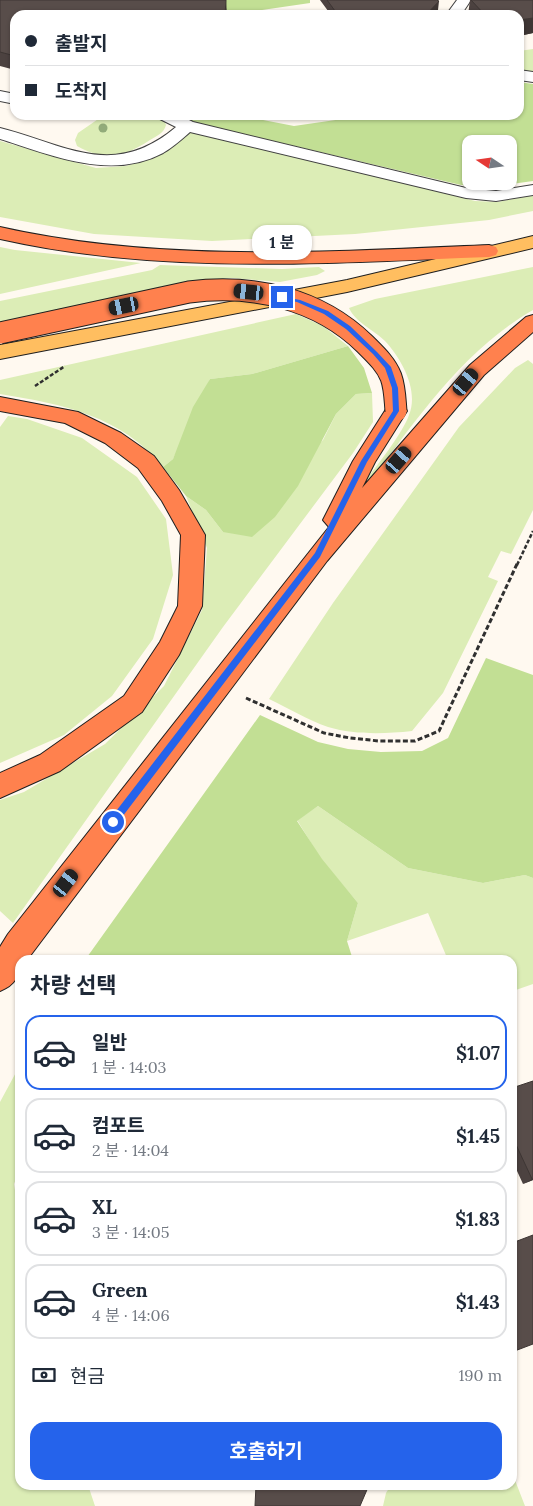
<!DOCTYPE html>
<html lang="ko">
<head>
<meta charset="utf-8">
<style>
  :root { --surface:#fff; --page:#f6f6f7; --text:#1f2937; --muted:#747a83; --line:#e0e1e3; --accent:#2563eb }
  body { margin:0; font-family:Lora,"Noto Sans KR",serif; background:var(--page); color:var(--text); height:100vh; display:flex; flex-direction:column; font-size:19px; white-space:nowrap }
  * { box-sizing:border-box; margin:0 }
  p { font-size:16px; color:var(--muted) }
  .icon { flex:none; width:28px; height:28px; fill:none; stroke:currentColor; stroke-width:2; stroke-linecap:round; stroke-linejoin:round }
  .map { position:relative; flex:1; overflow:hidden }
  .side { position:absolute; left:15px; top:955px; width:502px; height:535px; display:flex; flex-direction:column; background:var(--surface); border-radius:15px; box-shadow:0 1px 4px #0004 }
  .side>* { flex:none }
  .guide { position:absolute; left:10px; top:10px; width:514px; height:110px; border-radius:15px; box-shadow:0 1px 4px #0004; display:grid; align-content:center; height:110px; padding:0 15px; background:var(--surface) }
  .needle { width:32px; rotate:283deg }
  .fabs { position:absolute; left:462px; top:135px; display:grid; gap:10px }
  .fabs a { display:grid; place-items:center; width:55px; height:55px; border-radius:10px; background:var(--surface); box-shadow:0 1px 4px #0004; font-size:25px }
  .end { position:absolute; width:22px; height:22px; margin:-11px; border:6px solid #2563eb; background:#fff; box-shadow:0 0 0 2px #fff }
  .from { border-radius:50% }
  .bubble { position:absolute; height:35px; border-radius:15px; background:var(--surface); box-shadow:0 1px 4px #0004; font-size:16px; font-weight:700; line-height:35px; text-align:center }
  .car { position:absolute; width:15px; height:30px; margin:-15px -8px; border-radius:6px; box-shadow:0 0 4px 1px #0007; background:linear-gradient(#222 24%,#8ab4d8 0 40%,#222 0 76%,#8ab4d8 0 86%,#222 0) }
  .guide b { display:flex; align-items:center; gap:18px; height:48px; font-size:19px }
  .guide b+b { border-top:1px solid var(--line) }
  .guide i { width:12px; height:12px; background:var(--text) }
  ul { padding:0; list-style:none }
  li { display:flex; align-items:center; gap:15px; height:75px; margin:0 10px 8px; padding:0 5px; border:2px solid var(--line); border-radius:15px }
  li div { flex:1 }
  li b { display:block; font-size:19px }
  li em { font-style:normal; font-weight:700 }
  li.active { border-color:var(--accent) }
  li>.icon { width:45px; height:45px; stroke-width:1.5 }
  h2 { padding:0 15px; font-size:22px; line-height:60px }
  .pay { display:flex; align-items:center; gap:12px; height:55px; padding:0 15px; font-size:19px }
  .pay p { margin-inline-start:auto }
  .cta { display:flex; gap:10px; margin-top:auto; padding:10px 15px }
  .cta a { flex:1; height:58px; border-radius:15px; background:var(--accent); color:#fff; font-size:20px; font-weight:700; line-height:58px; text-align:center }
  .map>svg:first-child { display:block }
  .green { fill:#dcedb6 }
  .forest { fill:#c2df94; fill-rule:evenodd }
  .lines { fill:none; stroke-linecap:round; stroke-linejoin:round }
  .minor-casing { stroke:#414141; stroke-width:2 }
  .major-casing { stroke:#1f1f1f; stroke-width:2 }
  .highway-casing { stroke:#1f1f1f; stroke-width:2 }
  .path-far1 { stroke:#303030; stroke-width:2.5; stroke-dasharray:4 2; stroke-linecap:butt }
  .path { stroke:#303030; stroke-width:3; stroke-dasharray:5 2.5; stroke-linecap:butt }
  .minor { fill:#fff; fill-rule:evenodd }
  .major { fill:#ffbe60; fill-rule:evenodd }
  .highway { fill:#ff814e; fill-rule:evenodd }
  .highway-bridge-casing { stroke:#1f1f1f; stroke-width:23; stroke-linecap:butt }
  .highway-bridge { stroke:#ff814e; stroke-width:21 }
  .tree { fill:#92ab7a }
  .wall { fill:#4c4240 }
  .shaded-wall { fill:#3e3634 }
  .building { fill:#584d4a; stroke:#3e3634 }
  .route { fill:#2563eb }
</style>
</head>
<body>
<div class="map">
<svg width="533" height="1506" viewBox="0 0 533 1506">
  <rect width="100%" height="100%" fill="#fff9f0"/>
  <path class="green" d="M 533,49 L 533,73 L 519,68 L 519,51 Z
    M 104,115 L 144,115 L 164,120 L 166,125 C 164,133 157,136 150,140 C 122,158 107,162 77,146 L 75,140 L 78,133 Z
    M 190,130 L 475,201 L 498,202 L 533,195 L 533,211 L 489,220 L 355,234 L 212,241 L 94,234 L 0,217 L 0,141 L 96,168 L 126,166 L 153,157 Z
    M 0,247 L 15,250 L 141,263 L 0,294 Z
    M 160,265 L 282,269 L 319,267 L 325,271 L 317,275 L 280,282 L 232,278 L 189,282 L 0,323 L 0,301 L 152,270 Z
    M 533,267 L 533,310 C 462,351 414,423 366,487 L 362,486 C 375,467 402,435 409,415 C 419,391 402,359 385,341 C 374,330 355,322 349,308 L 375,299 Z
    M 296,314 L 323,326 L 348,346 L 252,374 L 210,379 L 173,459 L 163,467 C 122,416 62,404 0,394 L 0,380 Z
    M 528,360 L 533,364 L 533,510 L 511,554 L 501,551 L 488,577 L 498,581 L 443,693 L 412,731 C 384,734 355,735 328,727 C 308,720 288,708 269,699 L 333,603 L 459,427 L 515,368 Z
    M 372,393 L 373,422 L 353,453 L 223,627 L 13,923 L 0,911 L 0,800 L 24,792 L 105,744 L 164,686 L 202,610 L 207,548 L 186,496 L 206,510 L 223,532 L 323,440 L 336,414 L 356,394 Z
    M 8,416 L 27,419 L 82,438 L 137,477 L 166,519 L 173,575 L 153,639 L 112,696 L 64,735 L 0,763 L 0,427 Z
    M 318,806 L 408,868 L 483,883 L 525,875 L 533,878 L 533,984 L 513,991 L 512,960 L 448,960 L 428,913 L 347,941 L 358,903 L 321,859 L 297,820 Z
    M 20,1065 L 20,1169 L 14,1184 L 20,1222 L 20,1485 L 88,1485 L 95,1506 L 0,1506 L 0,1102 Z
    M 513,1475 L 525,1506 L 383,1506 L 386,1493 L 391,1485 L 512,1485 Z"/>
  <path class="forest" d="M 204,0 L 310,0 L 310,3 L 262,10 L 259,15 L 230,15 Z
    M 519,82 L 533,84 L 533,181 L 491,187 L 461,185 L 192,122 L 180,115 L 238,115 L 294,126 L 370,115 L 519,115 ZM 471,144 L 509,144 L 509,181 L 471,181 Z
    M 348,346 L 364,368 L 372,393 L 356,394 L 336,414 L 298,486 L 275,517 L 252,537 L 223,532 L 206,510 L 186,496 L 163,467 L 173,459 L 193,407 L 210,379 L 252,374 Z
    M 486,658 L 533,675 L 533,878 L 525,875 L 483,883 L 408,868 L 318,806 L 297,821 L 322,859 L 358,903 L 347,941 L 353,960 L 85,960 L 260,715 L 318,742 L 348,749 L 381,752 L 422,751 L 448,738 Z"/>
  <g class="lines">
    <defs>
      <path id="minor" d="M 457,0 L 471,0 L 461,15 L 446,15 Z
        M 519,70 L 533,72 L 533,82 L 519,80 Z
        M 0,91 L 15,94 L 15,104 L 0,101 Z
        M 158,115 L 179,115 L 193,122 L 466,188 L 496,191 L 533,185 L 533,195 L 496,201 L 466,198 L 190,132 C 182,139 173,147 163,153 C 111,181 51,155 0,139 L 0,128 C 67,145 113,180 176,127 L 160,119 Z"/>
      <path id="major" d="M 533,236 L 533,248 L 347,292 L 0,359 L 0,345 L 347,280 Z"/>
      <path id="highway" d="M 0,227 C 159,263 327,252 489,245 L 496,247 L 498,251 L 496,255 L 489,257 C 327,263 159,275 0,239 Z
        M 533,315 L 533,332 L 484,375 L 327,561 L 27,960 L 20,960 C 20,976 15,985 0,991 L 0,947 L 8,934 L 329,527 L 323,520 L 353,461 L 388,406 L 396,404 L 404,406 L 407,411 L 375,462 L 362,488 L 470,365 L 526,317 Z
        M 0,397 L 78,412 L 121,433 L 154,456 L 179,490 L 205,535 L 202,606 L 179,655 L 142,712 L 60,771 L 0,798 L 0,773 L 40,755 L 124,696 L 160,642 L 178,606 L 181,535 L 162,501 L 138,468 L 105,443 L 65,423 L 0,411 Z"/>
    </defs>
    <use href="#minor" class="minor-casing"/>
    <use href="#major" class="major-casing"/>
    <use href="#highway" class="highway-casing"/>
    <path class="path-far1" d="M 35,386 L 65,366
      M 517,565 L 533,531"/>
    <path class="path" d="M 246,698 L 324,733 L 350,738 L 379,741 L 415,741 L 439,731 L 517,564"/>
    <use href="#minor" class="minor"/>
    <use href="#major" class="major"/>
    <use href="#highway" class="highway"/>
    <defs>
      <path id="highway-bridge" d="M 0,333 L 189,292 C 253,284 318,298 365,344 C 375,354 386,364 391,377 C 395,388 395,400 396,411"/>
    </defs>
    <use href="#highway-bridge" class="highway-bridge-casing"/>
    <use href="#highway-bridge" class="highway-bridge"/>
  </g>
  <circle class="tree" cx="103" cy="128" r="4.5"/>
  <path class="wall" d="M 0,0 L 15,15 L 15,70 L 0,66 Z
    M 320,0 L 436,0 L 438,10 L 433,15 L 331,15 Z
    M 470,0 L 533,0 L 533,33 L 519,36 L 519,15 L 468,15 Z
    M 512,1088 L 533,1180 L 523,1184 L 512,1160 Z"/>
  <path class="shaded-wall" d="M 226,0 L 227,15 L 225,15 Z
    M 439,1 L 438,10 L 433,15 L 426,15 Z
    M 533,18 L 533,33 L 519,36 L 519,20 Z
    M 532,1179 L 533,1179 L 533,1180 L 523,1184 Z"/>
  <path class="building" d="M 0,0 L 226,0 L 225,15 L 15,15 L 15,56 L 0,52 Z
    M 327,0 L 436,0 L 439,1 L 426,15 L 338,15 Z
    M 471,0 L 533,0 L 533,18 L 519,20 L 519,15 L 485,15 Z
    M 533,1081 L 533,1179 L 532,1179 L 512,1136 L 512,1088 Z
    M 533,1235 L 533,1344 L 512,1352 L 512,1243 Z
    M 256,1485 L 369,1485 L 360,1506 L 255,1506 Z"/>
  <path class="route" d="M 280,296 L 300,300 L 328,311 L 350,326 L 377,352 L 391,367 L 398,388 L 399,411 L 367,462 L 320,557 L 116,825 L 113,826 L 110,825 L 110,819 L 315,553 L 361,461 L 393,411 L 392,388 L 385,368 L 373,354 L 346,329 L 324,314 L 297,302 L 280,299 Z"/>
</svg>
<div class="fabs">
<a><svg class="needle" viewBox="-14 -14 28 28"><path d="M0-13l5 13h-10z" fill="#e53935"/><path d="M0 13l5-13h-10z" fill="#747a83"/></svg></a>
</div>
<i class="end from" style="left:113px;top:822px"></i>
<i class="end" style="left:282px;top:297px"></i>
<div class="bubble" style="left:252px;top:225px;width:60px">1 분</div>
<i class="car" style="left:249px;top:292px;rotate:276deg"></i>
<i class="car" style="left:124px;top:306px;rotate:258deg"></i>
<i class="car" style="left:466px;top:382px;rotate:40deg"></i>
<i class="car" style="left:399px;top:460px;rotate:41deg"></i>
<i class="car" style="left:66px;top:883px;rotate:37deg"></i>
<div class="guide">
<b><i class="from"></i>출발지</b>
<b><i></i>도착지</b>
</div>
<section class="side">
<h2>차량 선택</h2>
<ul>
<li class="active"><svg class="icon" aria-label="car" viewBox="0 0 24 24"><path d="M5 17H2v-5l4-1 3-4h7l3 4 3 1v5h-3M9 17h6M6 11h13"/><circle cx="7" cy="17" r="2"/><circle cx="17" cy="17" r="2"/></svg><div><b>일반</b><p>1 분 · 14:03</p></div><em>$1.07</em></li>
<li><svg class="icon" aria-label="car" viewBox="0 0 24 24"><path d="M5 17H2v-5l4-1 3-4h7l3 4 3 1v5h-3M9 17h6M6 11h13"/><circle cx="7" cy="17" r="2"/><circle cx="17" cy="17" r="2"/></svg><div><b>컴포트</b><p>2 분 · 14:04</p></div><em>$1.45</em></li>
<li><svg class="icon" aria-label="car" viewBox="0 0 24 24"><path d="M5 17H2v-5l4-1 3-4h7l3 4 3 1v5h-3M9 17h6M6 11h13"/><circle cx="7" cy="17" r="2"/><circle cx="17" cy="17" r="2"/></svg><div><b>XL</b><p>3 분 · 14:05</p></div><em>$1.83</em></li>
<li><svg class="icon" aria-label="car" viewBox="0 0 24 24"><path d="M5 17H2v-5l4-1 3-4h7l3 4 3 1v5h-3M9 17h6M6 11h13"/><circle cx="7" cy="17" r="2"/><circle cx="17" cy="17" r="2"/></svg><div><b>Green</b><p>4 분 · 14:06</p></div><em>$1.43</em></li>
</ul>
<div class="pay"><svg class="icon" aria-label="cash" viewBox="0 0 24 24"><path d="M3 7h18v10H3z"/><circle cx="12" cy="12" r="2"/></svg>현금<p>190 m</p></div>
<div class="cta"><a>호출하기</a></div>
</section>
</div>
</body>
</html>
